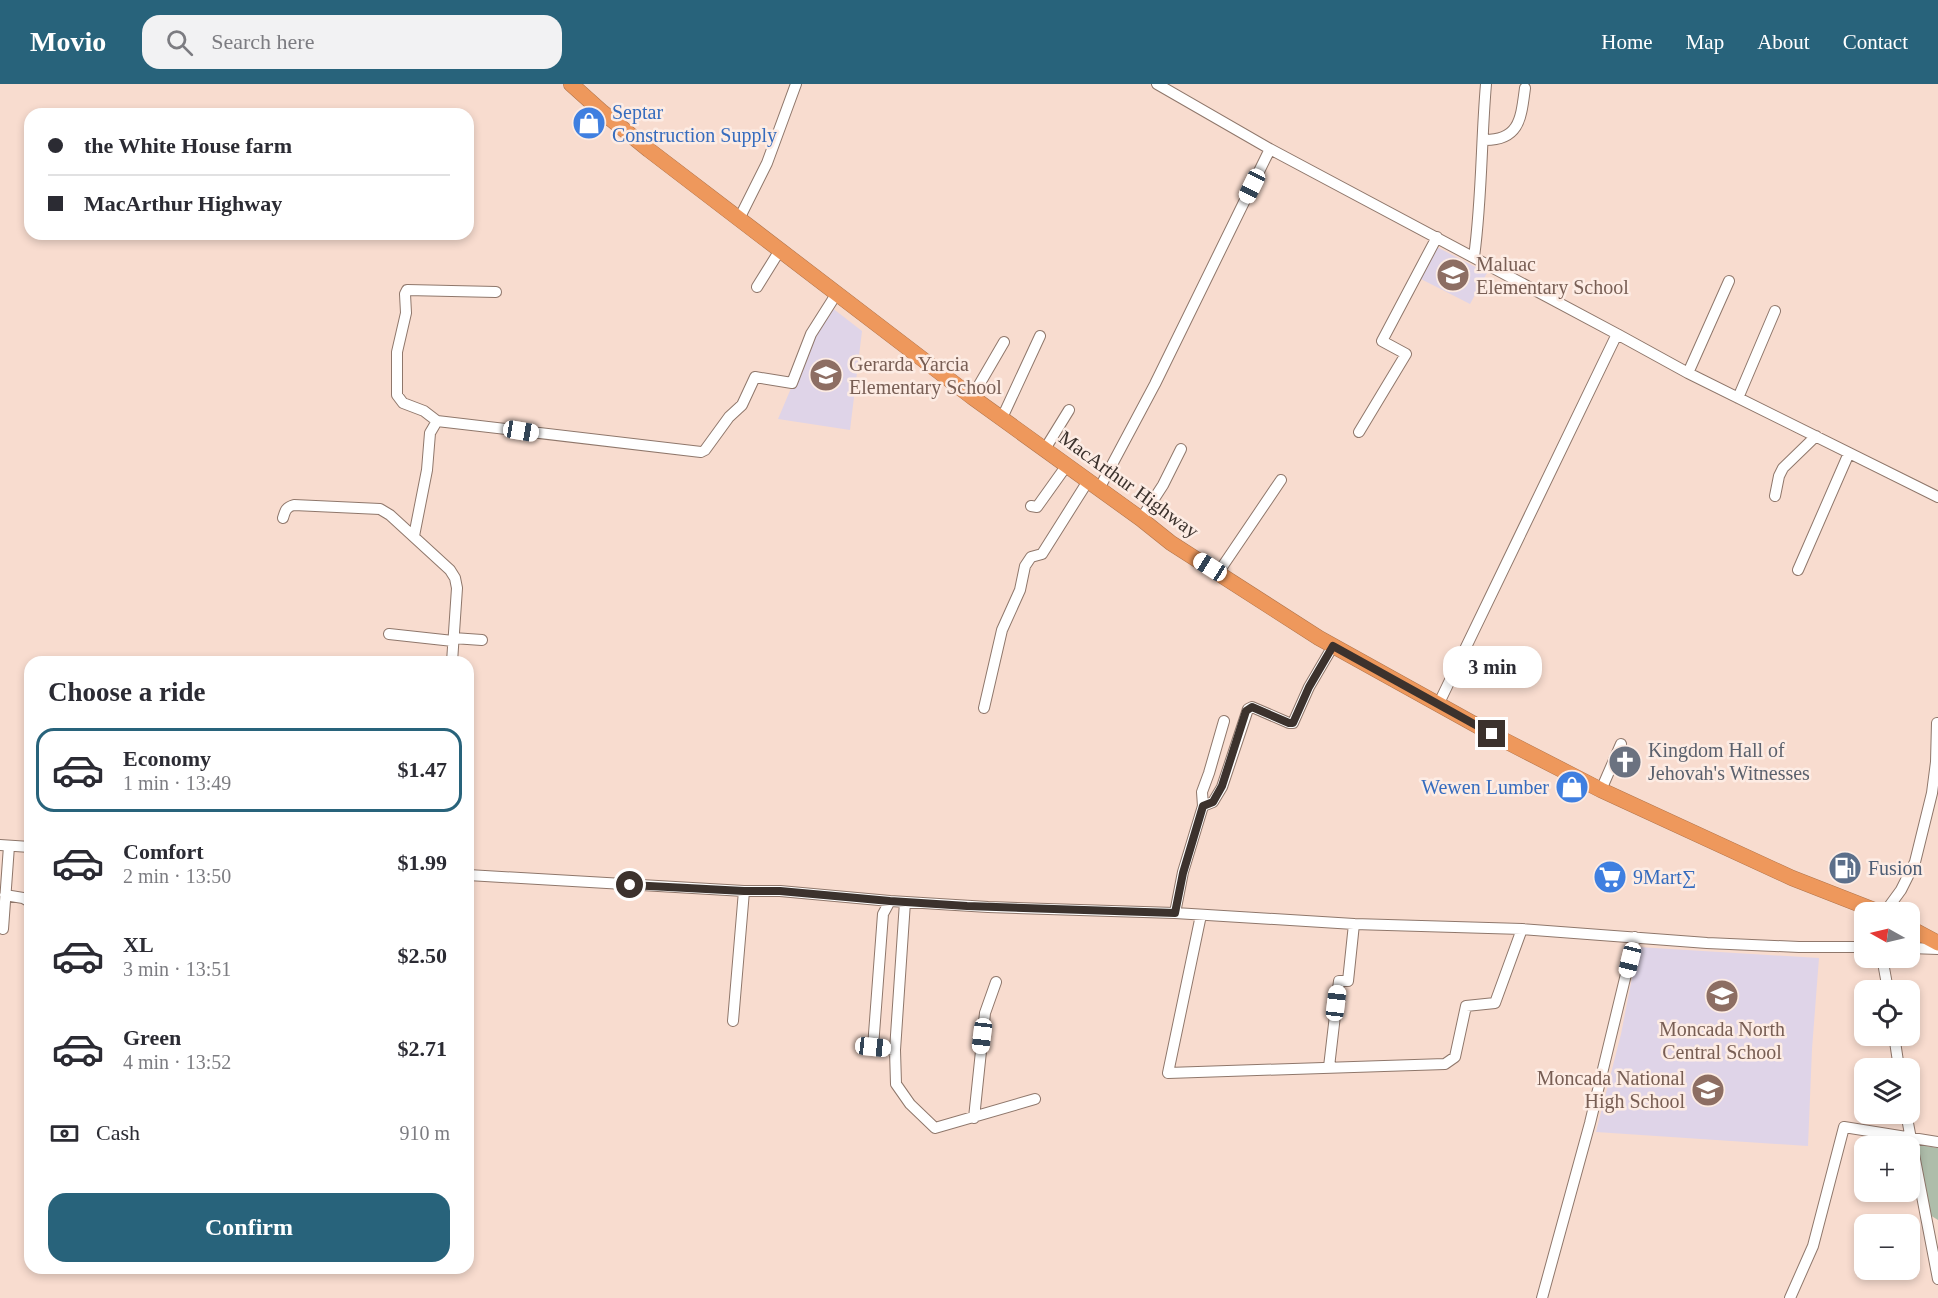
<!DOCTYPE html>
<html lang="en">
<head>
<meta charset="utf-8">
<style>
  :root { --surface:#fff; --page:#f2f2f3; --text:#2b2b33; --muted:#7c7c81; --line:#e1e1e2; --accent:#28637b }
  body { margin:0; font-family:Georgia,serif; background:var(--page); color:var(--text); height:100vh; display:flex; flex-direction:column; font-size:22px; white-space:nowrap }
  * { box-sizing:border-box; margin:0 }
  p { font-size:20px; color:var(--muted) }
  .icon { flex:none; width:33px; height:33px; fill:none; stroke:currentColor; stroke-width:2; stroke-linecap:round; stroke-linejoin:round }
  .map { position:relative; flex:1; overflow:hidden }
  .sheet { position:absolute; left:24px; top:572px; width:450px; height:618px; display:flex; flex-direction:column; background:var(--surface); border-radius:18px; box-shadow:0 3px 9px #0003 }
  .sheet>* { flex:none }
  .banner { position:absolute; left:24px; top:24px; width:450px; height:132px; border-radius:18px; box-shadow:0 3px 9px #0003; display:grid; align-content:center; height:132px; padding:0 24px; background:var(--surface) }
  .needle { width:39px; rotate:278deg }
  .fabs { position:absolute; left:1854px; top:818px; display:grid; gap:12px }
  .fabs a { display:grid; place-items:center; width:66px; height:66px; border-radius:12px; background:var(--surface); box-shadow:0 3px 9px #0003; font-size:30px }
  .end { position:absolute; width:27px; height:27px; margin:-14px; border:8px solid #3c322d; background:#fff; box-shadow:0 0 0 3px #fff }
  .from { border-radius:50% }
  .bubble { position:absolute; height:42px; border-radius:18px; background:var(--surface); box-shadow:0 3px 9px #0003; font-size:20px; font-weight:700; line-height:42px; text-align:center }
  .car { position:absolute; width:18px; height:36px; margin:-18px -9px; border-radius:8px; box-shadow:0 0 4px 2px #0007; background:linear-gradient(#fff 24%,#345 0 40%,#fff 0 76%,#345 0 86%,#fff 0) }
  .banner b { display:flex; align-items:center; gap:21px; height:57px; font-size:22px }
  .banner b+b { border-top:2px solid var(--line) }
  .banner i { width:15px; height:15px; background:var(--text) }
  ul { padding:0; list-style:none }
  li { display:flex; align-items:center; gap:18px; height:84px; margin:0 12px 9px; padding:0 12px; border:3px solid transparent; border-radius:18px }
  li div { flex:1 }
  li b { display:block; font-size:22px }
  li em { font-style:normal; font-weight:700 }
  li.on { border-color:var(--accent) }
  li>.icon { width:54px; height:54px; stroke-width:1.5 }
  h2 { padding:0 24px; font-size:27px; line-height:72px }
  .pay { display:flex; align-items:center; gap:15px; height:66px; padding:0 24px; font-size:22px }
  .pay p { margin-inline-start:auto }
  .cta { display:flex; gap:12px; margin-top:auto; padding:12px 24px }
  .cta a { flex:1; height:69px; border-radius:18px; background:var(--accent); color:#fff; font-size:24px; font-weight:700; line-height:69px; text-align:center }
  header { display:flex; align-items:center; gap:36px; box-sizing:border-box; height:84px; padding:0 30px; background:var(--accent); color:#fff }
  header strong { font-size:28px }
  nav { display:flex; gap:33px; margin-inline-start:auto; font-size:21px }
  .search { width:420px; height:54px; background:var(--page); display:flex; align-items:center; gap:15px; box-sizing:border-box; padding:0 21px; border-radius:18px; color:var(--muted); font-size:22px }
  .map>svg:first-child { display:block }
  .education { fill:#dfd4e8 }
  .green { fill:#aebdaa }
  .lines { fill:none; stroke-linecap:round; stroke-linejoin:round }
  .minor-casing { stroke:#8f776b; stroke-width:12 }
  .highway-casing { stroke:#b0744c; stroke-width:16 }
  .minor { stroke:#fff; stroke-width:10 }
  .highway { stroke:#ee985c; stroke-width:15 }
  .route { stroke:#3c322d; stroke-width:8 }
  .labels { text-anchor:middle; stroke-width:5; stroke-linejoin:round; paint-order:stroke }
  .shop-label { font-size:20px; fill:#366cbe; stroke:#fdece4; text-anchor:start }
  .education-label { font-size:20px; fill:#785e54; stroke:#fdece4; text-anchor:start }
  .street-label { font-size:20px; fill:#3c322d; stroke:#fdece4 }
  .worship-label { font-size:20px; fill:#5b616d; stroke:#fdece4; text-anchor:start }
  .service-label { font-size:20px; fill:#4e5e75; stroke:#fdece4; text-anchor:start }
</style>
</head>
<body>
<header>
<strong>Movio</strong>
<div class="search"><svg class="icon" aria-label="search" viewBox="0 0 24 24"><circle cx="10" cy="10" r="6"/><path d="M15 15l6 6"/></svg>Search here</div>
<nav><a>Home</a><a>Map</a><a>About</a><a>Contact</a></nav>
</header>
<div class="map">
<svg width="1938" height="1214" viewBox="0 0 1938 1214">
  <rect width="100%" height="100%" fill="#f8dccf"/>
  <path class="education" d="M 1435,162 L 1487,189 L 1470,220 L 1419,194 Z
    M 831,223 L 862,247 L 850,346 L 778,335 L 819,238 Z
    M 1638,863 L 1819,874 L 1812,965 L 1808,1062 L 1596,1048 L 1621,950 Z"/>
  <path class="green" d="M 1914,1060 L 1938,1064 L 1938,1136 L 1925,1128 Z"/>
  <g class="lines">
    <defs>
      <path id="minor" d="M 1157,0 L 1270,65 L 1617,250 L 1439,619
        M 1483,56 C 1520,57 1521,34 1525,4
        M 739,135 L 767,79 L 796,0
        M 1474,173 C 1482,115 1481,58 1486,0
        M 757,203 L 780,166
        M 1617,250 L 1688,289 L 1938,413
        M 1688,289 L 1729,197
        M 972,313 L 1004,258
        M 1738,314 L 1775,227
        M 1002,334 L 1040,252
        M 437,337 L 424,327 L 403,319 L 397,311 L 397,268 L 406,229 L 405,210 L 407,206 L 496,208
        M 1359,348 L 1406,270 L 1382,257 L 1437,153
        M 1045,365 L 1069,326
        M 1099,405 L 1155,300 L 1270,65
        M 1775,412 L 1779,392 L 1783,384 L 1816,352
        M 1031,422 L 1037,423 L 1067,381
        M 283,434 C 285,427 286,423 294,421 L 380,425 L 390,431 L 450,486 L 455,494 L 457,504 L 452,578
        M 1141,435 L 1163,401 L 1181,365
        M 414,452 L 427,386 L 430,349 L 437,337 L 701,368 L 705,366 L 729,333 L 742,321 L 755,293 L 792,299 L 811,250 L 837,209
        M 1798,486 L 1849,369
        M 1218,489 L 1281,396
        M 389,550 L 453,557
        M 453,554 L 482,556
        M 984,624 L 1002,546 L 1020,506 L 1025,482 L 1031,473 L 1042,470 L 1088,397
        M 1601,706 L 1621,660
        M 1203,722 L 1213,718 L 1222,703 L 1248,625 L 1252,623 L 1289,639 L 1293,639 L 1309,603 L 1333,562
        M 0,761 L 30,763
        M 468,791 L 744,807 L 780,807 L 890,817 L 988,823 L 1175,829 L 1354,840 L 1522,845 L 1707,859 L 1799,863 L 1864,863
        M 5,811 L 23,814 L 30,818
        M 890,817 L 883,830 L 873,963 L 895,966
        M 905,818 L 895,966 L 896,1000 L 910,1020 L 935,1044 L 1035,1015
        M 1885,828 L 1901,806 L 1915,778 L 1932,709 L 1936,678 L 1937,639
        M 1175,829 L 1183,788 L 1203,722 L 1202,708 L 1209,689 L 1224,637
        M 1201,831 L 1168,989 L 1445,980 L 1455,973 L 1466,922 L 1495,919 L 1522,845
        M 3,845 L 9,762
        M 1910,864 L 1938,865
        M 1882,873 L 1888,906
        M 733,937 L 744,807
        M 1894,951 L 1899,984
        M 1329,983 L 1339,897 L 1348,897 L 1354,840
        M 1906,1029 L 1938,1195
        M 974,1034 L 985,929 L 996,898
        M 1542,1214 L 1590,1039 L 1635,853
        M 1790,1214 L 1813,1162 L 1844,1043 L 1938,1058"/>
      <path id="highway" d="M 571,0 L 601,27 L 649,66 L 972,313 L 1141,435 L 1171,459 L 1319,554 L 1492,650 L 1601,706 L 1792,794 L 1879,828
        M 1910,844 L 1938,859"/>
    </defs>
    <use href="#minor" class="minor-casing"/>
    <use href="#highway" class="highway-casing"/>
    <use href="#minor" class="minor"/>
    <use href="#highway" class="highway"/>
  </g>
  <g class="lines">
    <path class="route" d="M 630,801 L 744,807 L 780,807 L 890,817 L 967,822 L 1175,829 L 1183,789 L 1203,722 L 1213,718 L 1222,702 L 1246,627 L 1252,623 L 1289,639 L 1293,639 L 1309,603 L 1333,562 L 1492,650"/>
  </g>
  <defs>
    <symbol id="shop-disc" viewBox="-11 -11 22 22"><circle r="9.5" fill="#3f7fe0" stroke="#fdece4"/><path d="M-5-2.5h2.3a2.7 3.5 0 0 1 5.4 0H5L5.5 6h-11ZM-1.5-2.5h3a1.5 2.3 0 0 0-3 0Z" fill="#fff"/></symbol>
    <symbol id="school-disc" viewBox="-11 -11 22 22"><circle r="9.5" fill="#8d6e63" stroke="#fdece4"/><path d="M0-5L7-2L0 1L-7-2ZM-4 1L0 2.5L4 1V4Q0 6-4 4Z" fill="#fff"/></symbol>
    <symbol id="church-disc" viewBox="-11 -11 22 22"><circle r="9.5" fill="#6b7280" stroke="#fdece4"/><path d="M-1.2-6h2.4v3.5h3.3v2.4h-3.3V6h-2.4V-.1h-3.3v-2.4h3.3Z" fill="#fff"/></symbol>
    <symbol id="fuel-disc" viewBox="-11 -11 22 22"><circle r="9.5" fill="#5c6f8a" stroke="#fdece4"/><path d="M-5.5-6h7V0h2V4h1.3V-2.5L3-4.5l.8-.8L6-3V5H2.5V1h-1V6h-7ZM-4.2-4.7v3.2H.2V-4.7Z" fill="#fff"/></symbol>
    <symbol id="supermarket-disc" viewBox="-11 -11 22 22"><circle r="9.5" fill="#3f7fe0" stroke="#fdece4"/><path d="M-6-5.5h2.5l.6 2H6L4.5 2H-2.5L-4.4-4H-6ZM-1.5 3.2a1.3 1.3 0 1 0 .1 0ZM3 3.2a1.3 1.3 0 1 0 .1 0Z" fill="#fff"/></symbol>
  </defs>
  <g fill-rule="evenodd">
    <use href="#shop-disc" x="570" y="20" width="38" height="38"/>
    <use href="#school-disc" x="1434" y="172" width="38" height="38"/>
    <use href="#school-disc" x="807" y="272" width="38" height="38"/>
    <use href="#church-disc" x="1606" y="659" width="38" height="38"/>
    <use href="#shop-disc" x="1553" y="684" width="38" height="38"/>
    <use href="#fuel-disc" x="1826" y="765" width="38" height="38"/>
    <use href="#supermarket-disc" x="1591" y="774" width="38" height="38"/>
    <use href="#school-disc" x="1703" y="893" width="38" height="38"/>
    <use href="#school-disc" x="1689" y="987" width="38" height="38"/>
  </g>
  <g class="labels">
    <g class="shop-label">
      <text x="612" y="35">Septar<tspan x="612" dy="23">Construction Supply</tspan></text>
      <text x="1549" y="710" text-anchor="end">Wewen Lumber</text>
      <text x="1633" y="800">9Mart∑</text>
    </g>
    <g class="education-label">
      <text x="1476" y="187">Maluac<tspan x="1476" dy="23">Elementary School</tspan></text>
      <text x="849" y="287">Gerarda Yarcia<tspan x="849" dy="23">Elementary School</tspan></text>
      <text x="1722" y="952" text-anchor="middle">Moncada North<tspan x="1722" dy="23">Central School</tspan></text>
      <text x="1685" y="1001" text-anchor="end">Moncada National<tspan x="1685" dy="23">High School</tspan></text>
    </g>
    <g class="street-label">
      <text transform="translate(1129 400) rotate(36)" y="7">MacArthur Highway</text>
    </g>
    <g class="worship-label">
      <text x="1648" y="673">Kingdom Hall of<tspan x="1648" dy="23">Jehovah's Witnesses</tspan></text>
    </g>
    <g class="service-label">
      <text x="1868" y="791">Fusion</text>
    </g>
  </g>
</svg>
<div class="fabs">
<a><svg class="needle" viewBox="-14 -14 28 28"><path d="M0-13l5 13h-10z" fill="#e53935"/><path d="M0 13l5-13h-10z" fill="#7c7c81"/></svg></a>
<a><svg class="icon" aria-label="locate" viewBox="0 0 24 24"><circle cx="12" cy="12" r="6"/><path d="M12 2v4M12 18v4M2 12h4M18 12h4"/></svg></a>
<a><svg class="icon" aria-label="layers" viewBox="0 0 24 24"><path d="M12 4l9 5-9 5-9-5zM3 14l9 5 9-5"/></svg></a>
<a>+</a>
<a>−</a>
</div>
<i class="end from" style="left:630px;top:801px"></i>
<i class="end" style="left:1492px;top:650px"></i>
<div class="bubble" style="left:1443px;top:562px;width:99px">3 min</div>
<i class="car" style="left:1252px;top:102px;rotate:206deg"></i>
<i class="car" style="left:521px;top:347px;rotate:99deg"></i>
<i class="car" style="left:1210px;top:483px;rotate:302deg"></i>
<i class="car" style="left:1630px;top:876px;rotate:194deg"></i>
<i class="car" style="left:1336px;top:919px;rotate:7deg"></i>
<i class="car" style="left:982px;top:952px;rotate:187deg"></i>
<i class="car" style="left:873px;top:963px;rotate:96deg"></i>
<div class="banner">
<b><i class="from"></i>the White House farm</b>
<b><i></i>MacArthur Highway</b>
</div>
<section class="sheet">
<h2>Choose a ride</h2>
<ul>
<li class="on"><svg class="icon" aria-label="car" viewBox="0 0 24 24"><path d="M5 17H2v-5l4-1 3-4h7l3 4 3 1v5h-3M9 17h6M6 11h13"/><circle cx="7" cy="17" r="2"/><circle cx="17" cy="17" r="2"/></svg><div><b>Economy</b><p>1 min · 13:49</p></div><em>$1.47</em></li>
<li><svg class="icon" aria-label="car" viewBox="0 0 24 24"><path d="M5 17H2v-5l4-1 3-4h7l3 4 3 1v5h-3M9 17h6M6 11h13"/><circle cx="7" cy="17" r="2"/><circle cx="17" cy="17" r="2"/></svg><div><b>Comfort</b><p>2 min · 13:50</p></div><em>$1.99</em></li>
<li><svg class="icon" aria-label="car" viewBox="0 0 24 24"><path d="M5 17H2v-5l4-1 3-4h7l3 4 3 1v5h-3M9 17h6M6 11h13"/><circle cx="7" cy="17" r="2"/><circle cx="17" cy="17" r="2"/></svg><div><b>XL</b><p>3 min · 13:51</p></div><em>$2.50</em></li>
<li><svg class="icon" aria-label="car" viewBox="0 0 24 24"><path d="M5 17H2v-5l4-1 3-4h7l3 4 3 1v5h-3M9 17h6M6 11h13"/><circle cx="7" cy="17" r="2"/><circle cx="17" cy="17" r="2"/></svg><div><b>Green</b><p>4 min · 13:52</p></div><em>$2.71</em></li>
</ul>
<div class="pay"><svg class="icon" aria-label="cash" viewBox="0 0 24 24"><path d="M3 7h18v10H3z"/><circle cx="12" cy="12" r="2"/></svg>Cash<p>910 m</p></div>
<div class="cta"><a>Confirm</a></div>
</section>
</div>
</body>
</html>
